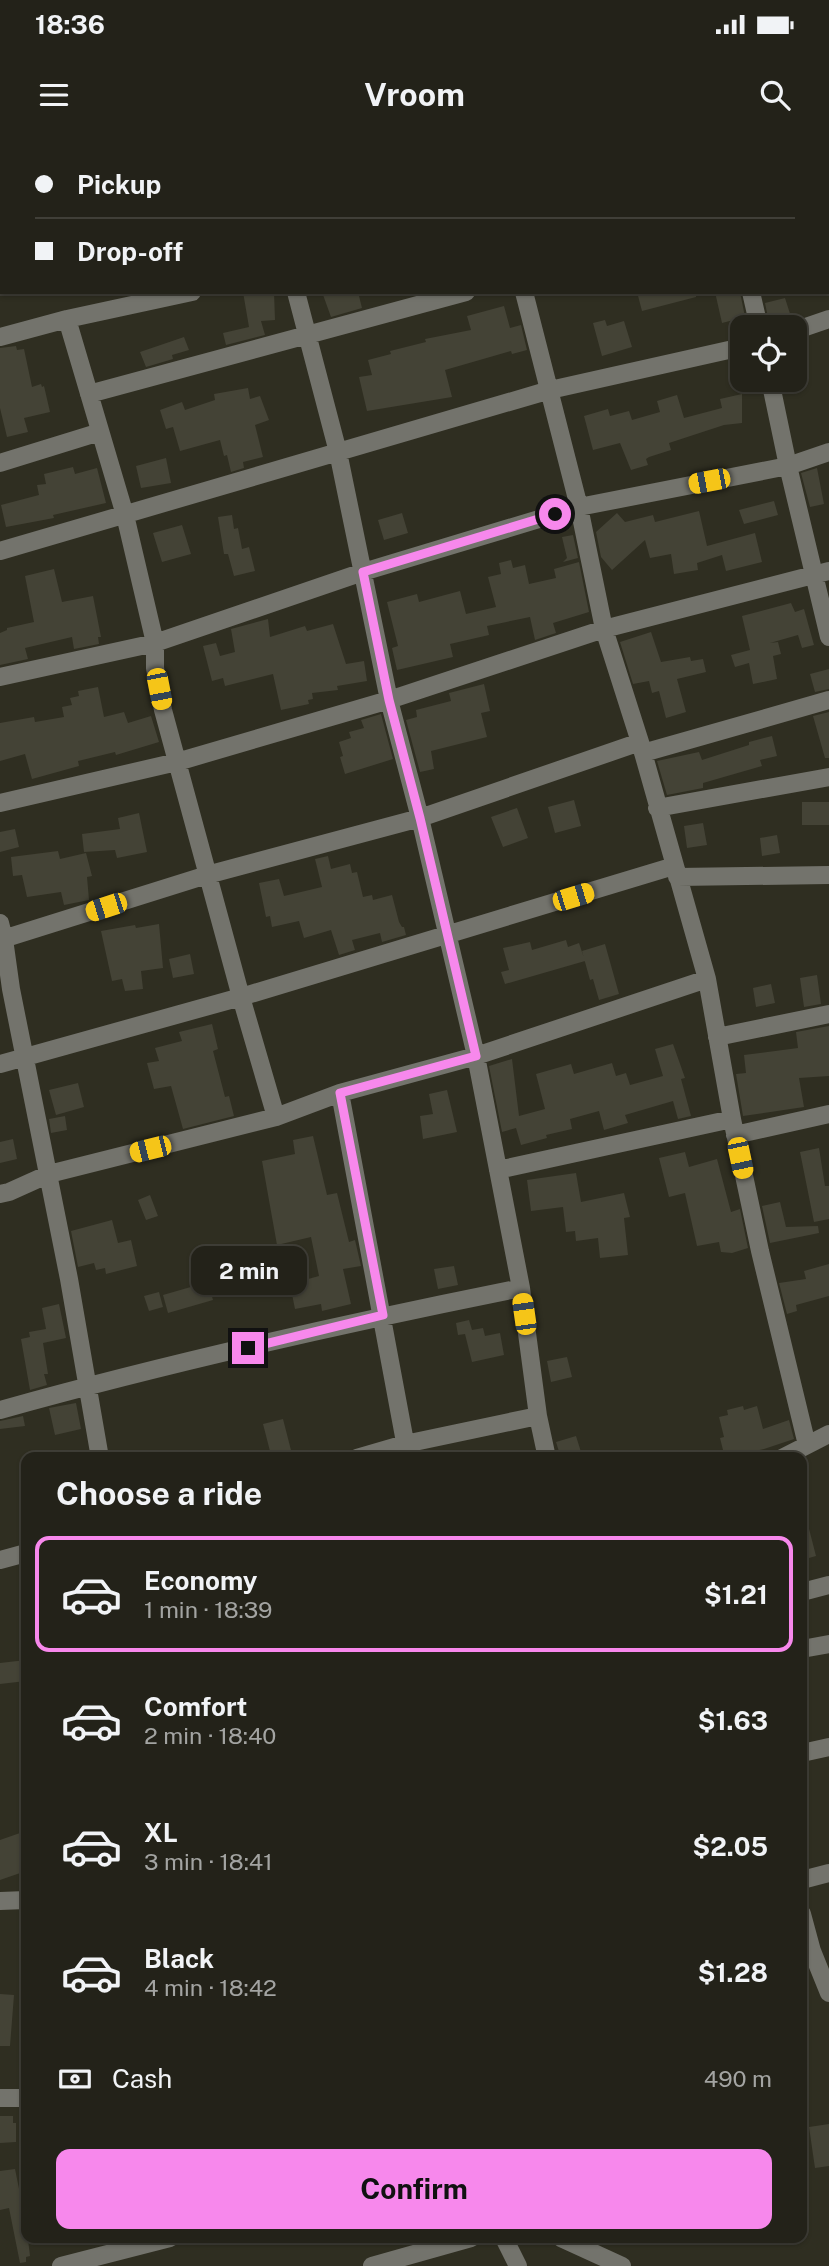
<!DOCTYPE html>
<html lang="en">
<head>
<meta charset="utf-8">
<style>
  :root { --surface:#232219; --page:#2f2f26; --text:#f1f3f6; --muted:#a3a4a2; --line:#403f38; --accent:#f788ec }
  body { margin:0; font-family:"Public Sans",sans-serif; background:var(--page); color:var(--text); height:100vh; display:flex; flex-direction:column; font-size:26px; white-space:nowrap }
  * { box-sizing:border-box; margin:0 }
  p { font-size:23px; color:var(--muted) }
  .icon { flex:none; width:38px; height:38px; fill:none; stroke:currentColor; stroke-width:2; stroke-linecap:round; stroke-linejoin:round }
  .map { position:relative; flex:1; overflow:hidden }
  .side { position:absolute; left:21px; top:1312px; width:786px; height:791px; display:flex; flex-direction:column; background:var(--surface); border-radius:14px; box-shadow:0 2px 5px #0004,0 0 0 2px var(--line) }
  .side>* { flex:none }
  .banner { position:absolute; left:0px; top:0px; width:830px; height:154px; box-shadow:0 2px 5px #0004,0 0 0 2px var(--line); display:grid; align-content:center; height:154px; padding:0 35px; background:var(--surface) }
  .tools { position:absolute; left:730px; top:175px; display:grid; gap:14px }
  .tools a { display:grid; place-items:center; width:77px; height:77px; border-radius:14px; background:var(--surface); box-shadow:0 2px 5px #0004,0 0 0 2px var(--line); font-size:35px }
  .end { position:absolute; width:32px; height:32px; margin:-16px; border:9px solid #f788ec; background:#111; box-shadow:0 0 0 4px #111 }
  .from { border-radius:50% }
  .bubble { position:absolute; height:49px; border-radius:14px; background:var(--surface); box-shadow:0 2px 5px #0004,0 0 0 2px var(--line); font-size:23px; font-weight:700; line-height:49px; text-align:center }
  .car { position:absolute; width:21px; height:42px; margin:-21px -10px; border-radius:9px; box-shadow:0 0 5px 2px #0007; background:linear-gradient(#f5c518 24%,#345 0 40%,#f5c518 0 76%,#345 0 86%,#f5c518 0) }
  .banner b { display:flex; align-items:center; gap:24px; height:66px; font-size:26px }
  .banner b+b { border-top:2px solid var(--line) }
  .banner i { width:18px; height:18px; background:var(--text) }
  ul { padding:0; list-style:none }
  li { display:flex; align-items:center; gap:21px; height:116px; margin:0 14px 10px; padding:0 21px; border:4px solid transparent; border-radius:14px }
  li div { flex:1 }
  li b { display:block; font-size:26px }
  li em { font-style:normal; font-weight:700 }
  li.active { border-color:var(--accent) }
  li>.icon { width:63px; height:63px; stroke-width:1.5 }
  h2 { padding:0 35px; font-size:32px; line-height:84px }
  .pay { display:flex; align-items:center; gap:18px; height:77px; padding:0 35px; font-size:26px }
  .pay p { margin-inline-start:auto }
  .cta { display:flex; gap:14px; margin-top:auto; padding:14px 35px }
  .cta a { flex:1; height:80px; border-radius:14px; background:var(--accent); color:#111; font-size:28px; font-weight:700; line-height:80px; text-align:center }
  .status { display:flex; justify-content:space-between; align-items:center; height:49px; padding:0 35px; background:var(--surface); direction:ltr }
  .status svg { height:19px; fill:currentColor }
  header { display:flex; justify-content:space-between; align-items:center; height:91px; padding:0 35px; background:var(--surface); font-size:32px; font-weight:700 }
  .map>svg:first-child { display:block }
  .building { fill:#444336 }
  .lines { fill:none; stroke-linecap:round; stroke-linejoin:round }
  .minor { stroke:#73736c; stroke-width:18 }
  .route { stroke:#f788ec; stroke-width:9 }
</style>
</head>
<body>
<div class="status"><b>18:36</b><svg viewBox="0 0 49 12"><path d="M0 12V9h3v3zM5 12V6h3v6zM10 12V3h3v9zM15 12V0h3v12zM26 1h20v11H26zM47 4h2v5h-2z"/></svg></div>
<header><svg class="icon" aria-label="menu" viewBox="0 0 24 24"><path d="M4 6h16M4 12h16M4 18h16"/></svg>Vroom<svg class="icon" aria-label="search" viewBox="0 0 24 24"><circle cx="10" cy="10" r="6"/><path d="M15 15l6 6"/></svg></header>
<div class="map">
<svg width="829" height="2126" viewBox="0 0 829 2126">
  <rect width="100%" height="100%" fill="#2f2e21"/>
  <path class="building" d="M 243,152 L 274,152 L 275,180 L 261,181 L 265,195 L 226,205 L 223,193 L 249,187 Z
    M 322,152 L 358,152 L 362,168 L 331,177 Z
    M 637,152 L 696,152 L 696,157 L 642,171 Z
    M 715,152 L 740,152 L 745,177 L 722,183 Z
    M 785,158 L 792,180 L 785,184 L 770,187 L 765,163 Z
    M 504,166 L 510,188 L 521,185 L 527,210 L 512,214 L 511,211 L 445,230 L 452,257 L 367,271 L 359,237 L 372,235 L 368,220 L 391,214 L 390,211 L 426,202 L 425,199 L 471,190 L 467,176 Z
    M 605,180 L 607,186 L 624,181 L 632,207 L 602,216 L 593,183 Z
    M 184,197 L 189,210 L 172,215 L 173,219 L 146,227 L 140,212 Z
    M 16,206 L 17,210 L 24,209 L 32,247 L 41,244 L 42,247 L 44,246 L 50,272 L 24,278 L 28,292 L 7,297 L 0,268 L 0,208 Z
    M 248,248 L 250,259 L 260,256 L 269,280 L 255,285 L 263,317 L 243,322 L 244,328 L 231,332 L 227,315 L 224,316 L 220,300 L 180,311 L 173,287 L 166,289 L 160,270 L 182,262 L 185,270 L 215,260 L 214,254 Z
    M 742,254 L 742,283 L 724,285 L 669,303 L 671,310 L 649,317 L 646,319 L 648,325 L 631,330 L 620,303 L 593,310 L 584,276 L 608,269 L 610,276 L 629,271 L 632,280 L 660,272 L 657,261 L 677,255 L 684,278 L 722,268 L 720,259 Z
    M 166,318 L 171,343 L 141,348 L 136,326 Z
    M 73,327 L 75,334 L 97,328 L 106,363 L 53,375 L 54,378 L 6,387 L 1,365 L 39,355 L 37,345 L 46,344 L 44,334 Z
    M 817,328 L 824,364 L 810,367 L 801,333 Z
    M 774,361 L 778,375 L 744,384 L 739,370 Z
    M 699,371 L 707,406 L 755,393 L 762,422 L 726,431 L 722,415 L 697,423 L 698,430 L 674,434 L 671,414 L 650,418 L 645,400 L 612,430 L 601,417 L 596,392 L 617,373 L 625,382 L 653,375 L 655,382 Z
    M 402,373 L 408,393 L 384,400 L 378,380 Z
    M 232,375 L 234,389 L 238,388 L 242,409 L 249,407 L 255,431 L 234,436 L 228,414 L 224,414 L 218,377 Z
    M 182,385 L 191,414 L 162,422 L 153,393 Z
    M 573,395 L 578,418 L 563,422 L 567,418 L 562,397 Z
    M 511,420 L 513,428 L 525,425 L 529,444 L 556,438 L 554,429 L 579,422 L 589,472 L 553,483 L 556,493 L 535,500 L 530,477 L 487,486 L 489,495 L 450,504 L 453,517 L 397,530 L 392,508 L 398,506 L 387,462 L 417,454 L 419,462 L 460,451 L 466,474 L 496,467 L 488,437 L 501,434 L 499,423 Z
    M 54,429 L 62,462 L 93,456 L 101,497 L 98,497 L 99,504 L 74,509 L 72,497 L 25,508 L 28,519 L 0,525 L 0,493 L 7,490 L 7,488 L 34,482 L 25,436 Z
    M 791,463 L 795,472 L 804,469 L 814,505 L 802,508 L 798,495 L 770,503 L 778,502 L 781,514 L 773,516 L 777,539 L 753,544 L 749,523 L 735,527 L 731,515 L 750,510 L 742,476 Z
    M 268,479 L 270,497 L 305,486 L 307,491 L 333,484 L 346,524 L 364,521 L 367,541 L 337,546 L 338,550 L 312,553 L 313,559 L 308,560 L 309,564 L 281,570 L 273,534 L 225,546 L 223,538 L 212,541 L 203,506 L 216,503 L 220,516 L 235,512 L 231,489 Z
    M 651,492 L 661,522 L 690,517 L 691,521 L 703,519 L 706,532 L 677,539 L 686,572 L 666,578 L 659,551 L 652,553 L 649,541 L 633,544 L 620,502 Z
    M 829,529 L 829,549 L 815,552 L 810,534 Z
    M 484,544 L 490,571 L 481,573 L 487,597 L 431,611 L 434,629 L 420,632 L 406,580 L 417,577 L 416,570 L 451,561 L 449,553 Z
    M 98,547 L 104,577 L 124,572 L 128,583 L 151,576 L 159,602 L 116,615 L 115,612 L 78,621 L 79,626 L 32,639 L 25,614 L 0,621 L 0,583 L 34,577 L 35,582 L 64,577 L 62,567 L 72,565 L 70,558 L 79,556 L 78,551 Z
    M 829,572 L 829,618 L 825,618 L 813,576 Z
    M 381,574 L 393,619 L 345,634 L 340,617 L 343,616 L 339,602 L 351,598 L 349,592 L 364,588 L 361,580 Z
    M 772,596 L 777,616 L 760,620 L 762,626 L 703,643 L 703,648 L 667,655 L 657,621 L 699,612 L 702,620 L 749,605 L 749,602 Z
    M 574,660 L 581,686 L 555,693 L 548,667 Z
    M 802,662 L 829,662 L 829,685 L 802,685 Z
    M 517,668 L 528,698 L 503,707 L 491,677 Z
    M 139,673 L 147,712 L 117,718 L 115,710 L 84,712 L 82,694 L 120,689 L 118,678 Z
    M 703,683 L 707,705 L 687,708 L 684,686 Z
    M 15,689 L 19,707 L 0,712 L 0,692 Z
    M 777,695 L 780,713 L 762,716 L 760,698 Z
    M 58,711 L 60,719 L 86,713 L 92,736 L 87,737 L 89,760 L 64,765 L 61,752 L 27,757 L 22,735 L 13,736 L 11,717 Z
    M 328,716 L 331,729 L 350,724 L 352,733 L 357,732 L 363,757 L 372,755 L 373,760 L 392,755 L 399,782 L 402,787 L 404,787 L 406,795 L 382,802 L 380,793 L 352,800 L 355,810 L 339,815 L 331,790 L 304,798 L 299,781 L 272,787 L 270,776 L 266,777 L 259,743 L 279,739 L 284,756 L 322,747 L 315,719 Z
    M 159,784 L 163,828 L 141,831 L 143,849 L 125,851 L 122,839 L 112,841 L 101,791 L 135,785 L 136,788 Z
    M 566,800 L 568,807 L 579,803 L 585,821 L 505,844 L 501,832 L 509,830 L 503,808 L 530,802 L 532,810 Z
    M 605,804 L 619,854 L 599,860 L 593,839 L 590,840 L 582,811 Z
    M 190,814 L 194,834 L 173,838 L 169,819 Z
    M 817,835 L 821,864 L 804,867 L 800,838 Z
    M 771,844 L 775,863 L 756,867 L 753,848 Z
    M 212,884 L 218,909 L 213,911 L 225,957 L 229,956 L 234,976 L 183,989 L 171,946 L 154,949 L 147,923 L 159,921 L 155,908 L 182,901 L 179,892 Z
    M 829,886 L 829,936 L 799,938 L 804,967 L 743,976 L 736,934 L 746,933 L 744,915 L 798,908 L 796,892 Z
    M 673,904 L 685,938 L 681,939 L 691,976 L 678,979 L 673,961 L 625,975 L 628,983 L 604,990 L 599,971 L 570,979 L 572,989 L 546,995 L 547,998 L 521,1005 L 516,988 L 502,992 L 489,926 L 512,919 L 519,976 L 545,969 L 536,934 L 571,924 L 574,934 L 612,923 L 616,936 L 626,933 L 630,945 L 663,936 L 655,909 Z
    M 78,943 L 84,967 L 56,975 L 49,950 Z
    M 447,950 L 457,992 L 423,999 L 420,976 L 433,974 L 429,954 Z
    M 65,976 L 67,990 L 51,993 L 49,979 Z
    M 313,996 L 327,1055 L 337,1053 L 349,1102 L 355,1100 L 361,1126 L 343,1129 L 351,1164 L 322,1171 L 321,1164 L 295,1169 L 290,1144 L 319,1136 L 311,1097 L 277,1105 L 262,1021 L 295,1014 L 293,1000 Z
    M 13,999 L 17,1019 L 0,1023 L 0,1002 Z
    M 819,1008 L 825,1046 L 829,1046 L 829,1079 L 814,1082 L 800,1012 Z
    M 685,1012 L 689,1027 L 717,1019 L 731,1072 L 740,1069 L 748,1108 L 732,1113 L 721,1112 L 719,1102 L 697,1106 L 685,1053 L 669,1057 L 659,1018 Z
    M 576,1033 L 581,1062 L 624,1053 L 630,1077 L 624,1078 L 628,1115 L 600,1118 L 598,1098 L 576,1101 L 575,1091 L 566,1092 L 563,1067 L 531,1071 L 527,1040 Z
    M 150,1055 L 158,1076 L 146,1080 L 138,1060 Z
    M 780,1062 L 786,1087 L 818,1086 L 819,1093 L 770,1103 L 762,1066 Z
    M 112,1080 L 118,1103 L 131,1100 L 137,1126 L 106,1134 L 105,1128 L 96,1130 L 94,1123 L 78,1127 L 71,1091 Z
    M 829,1124 L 829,1156 L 796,1165 L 797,1171 L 787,1174 L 779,1143 L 806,1139 L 804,1131 Z
    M 454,1126 L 458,1145 L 438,1149 L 434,1129 Z
    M 208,1142 L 213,1160 L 168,1173 L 163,1155 Z
    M 159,1152 L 163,1167 L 149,1171 L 144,1156 Z
    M 59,1164 L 66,1198 L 43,1203 L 48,1234 L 44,1234 L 47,1245 L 30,1250 L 21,1199 L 30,1197 L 29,1192 L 46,1189 L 42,1168 Z
    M 469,1180 L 472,1190 L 483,1188 L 485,1196 L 500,1193 L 504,1215 L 472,1222 L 465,1194 L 458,1195 L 456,1183 Z
    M 567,1217 L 572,1237 L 551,1242 L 547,1221 Z
    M 76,1263 L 81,1289 L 55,1295 L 49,1268 Z
    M 743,1266 L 744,1270 L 757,1266 L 763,1289 L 789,1280 L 794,1299 L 764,1309 L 725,1318 L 720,1298 L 724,1297 L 719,1277 L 728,1275 L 727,1270 Z
    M 23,1276 L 25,1286 L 0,1289 L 0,1281 Z
    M 283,1279 L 293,1318 L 274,1318 L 273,1314 L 271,1315 L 263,1284 Z
    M 576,1296 L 581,1312 L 561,1318 L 556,1302 Z
    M 802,1377 L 806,1377 L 816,1416 L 802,1420 Z
    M 26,1520 L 26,1541 L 0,1544 L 0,1523 Z
    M 20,1693 L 22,1696 L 26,1695 L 26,1731 L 0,1740 L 0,1700 Z
    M 0,1854 L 14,1855 L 10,1906 L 0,1906 Z
    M 0,1976 L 13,1976 L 13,1983 L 16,1983 L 16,2002 L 0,2003 Z
    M 829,1984 L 829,2026 L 815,2028 L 809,1987 Z
    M 15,2029 L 26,2083 L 30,2116 L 26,2117 L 26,2122 L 20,2123 L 9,2068 L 0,2070 L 0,2031 Z"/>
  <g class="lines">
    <path class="minor" d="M 256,0 L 257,2
      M 479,0 L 479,2
      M 716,0 L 717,2
      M 281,2 L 288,0
      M 767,2 L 776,0
      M 828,57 L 829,57
      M 0,72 L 2,72
      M 296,152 L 338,312 L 389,560 L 420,678 L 476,916 L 521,1148 L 538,1276 L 547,1318
      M 524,152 L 579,367 L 604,489 L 640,602 L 707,839 L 732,979 L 760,1111 L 807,1305
      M 751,152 L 759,187
      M 67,179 L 125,375 L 155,503 L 155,528 L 163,570 L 241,857 L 276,977
      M 794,191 L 829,179
      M 0,197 L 67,179 L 192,152
      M 770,240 L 788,326 L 829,497
      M 89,254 L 466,152
      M 0,323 L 100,292
      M 0,411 L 550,250 L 742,207
      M 0,537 L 155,503 L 363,432 L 579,367 L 788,326 L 829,312
      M 643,613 L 829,560
      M 0,663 L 177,622 L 389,560 L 604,489 L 829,431
      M 657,668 L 829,637
      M 677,737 L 829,735
      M 0,783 L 4,799 L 11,849 L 69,1139 L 100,1318
      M 0,800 L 207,735 L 420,678 L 640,602
      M 717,897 L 829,874
      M 0,924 L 241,857 L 674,726
      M 340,953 L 408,1318
      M 735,995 L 829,974
      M 498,1030 L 732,979
      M 0,1054 L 9,1052 L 49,1034 L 276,977 L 340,953 L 476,916 L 707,839
      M 0,1270 C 172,1222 346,1183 521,1148
      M 357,1318 L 405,1304 L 538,1276
      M 782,1318 L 829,1294
      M 0,1420 L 26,1413
      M 802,1452 L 829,1445
      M 802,1509 L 829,1504
      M 802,1613 L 829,1607
      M 802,1740 L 829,1733
      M 0,1761 L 26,1760
      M 802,1774 L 812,1811 L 829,1853
      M 0,1958 L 26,1958
      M 504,2098 L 518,2126
      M 561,2098 L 622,2126
      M 61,2126 L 170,2098
      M 372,2126 L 471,2098"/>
  </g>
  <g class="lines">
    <path class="route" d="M 248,1208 L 383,1175 L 340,953 L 476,916 L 420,678 L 389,560 L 363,432 L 555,374"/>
  </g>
</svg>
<div class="tools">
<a><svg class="icon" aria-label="locate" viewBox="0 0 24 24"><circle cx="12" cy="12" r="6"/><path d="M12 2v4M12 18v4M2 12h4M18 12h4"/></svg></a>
</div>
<i class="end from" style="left:555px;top:374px"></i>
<i class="end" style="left:248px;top:1208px"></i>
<div class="bubble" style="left:191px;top:1106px;width:116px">2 min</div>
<i class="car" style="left:709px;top:341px;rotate:259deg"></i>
<i class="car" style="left:159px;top:549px;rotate:169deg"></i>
<i class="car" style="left:573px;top:757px;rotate:73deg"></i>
<i class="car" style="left:106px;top:767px;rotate:252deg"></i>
<i class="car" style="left:150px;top:1009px;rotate:256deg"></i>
<i class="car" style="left:740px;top:1018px;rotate:168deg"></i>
<i class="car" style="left:524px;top:1174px;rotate:352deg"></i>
<div class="banner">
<b><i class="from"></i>Pickup</b>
<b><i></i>Drop-off</b>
</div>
<section class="side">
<h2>Choose a ride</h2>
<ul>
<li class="active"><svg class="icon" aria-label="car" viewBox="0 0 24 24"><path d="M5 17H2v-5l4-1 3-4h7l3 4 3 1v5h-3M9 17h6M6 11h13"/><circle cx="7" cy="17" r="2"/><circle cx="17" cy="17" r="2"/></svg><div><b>Economy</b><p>1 min · 18:39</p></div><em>$1.21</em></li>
<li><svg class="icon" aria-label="car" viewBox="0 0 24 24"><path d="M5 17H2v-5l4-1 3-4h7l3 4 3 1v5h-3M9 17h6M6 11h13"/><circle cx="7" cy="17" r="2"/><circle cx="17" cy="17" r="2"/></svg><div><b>Comfort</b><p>2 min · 18:40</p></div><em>$1.63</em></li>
<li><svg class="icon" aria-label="car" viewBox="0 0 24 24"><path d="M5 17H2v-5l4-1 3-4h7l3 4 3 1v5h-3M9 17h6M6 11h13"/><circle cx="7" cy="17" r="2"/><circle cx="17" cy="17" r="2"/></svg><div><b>XL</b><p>3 min · 18:41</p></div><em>$2.05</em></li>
<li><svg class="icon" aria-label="car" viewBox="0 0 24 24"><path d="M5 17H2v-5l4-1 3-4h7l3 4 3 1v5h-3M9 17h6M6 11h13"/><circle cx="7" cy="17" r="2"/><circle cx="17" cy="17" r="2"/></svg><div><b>Black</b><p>4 min · 18:42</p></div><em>$1.28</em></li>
</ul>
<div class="pay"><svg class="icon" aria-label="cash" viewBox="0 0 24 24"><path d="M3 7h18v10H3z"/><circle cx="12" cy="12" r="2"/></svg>Cash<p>490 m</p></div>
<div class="cta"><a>Confirm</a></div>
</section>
</div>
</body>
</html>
